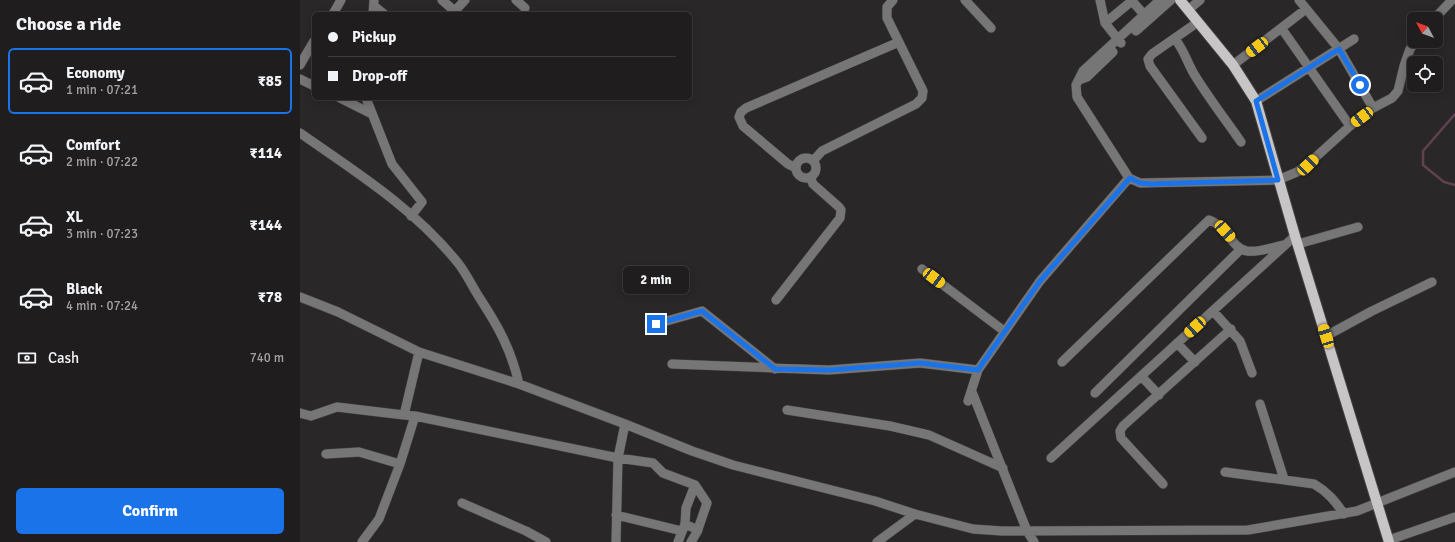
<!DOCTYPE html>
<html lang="en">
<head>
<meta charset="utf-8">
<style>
  :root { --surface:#201d1e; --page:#282627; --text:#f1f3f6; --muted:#a2a2a4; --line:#3d3b3c; --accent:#1a73e8 }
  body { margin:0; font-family:Signika,sans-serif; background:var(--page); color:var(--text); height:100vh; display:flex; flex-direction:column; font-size:15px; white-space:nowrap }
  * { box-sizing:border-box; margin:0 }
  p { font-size:13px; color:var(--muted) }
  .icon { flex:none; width:22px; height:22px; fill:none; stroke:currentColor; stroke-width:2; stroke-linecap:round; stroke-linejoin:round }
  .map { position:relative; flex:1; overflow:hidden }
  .side { display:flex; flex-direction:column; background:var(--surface); width:300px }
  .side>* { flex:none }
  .hud { position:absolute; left:12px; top:12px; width:380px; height:88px; border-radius:6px; box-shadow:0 2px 10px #0003,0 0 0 1px var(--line); display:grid; align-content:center; height:88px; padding:0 16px; background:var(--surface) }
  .needle { width:26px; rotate:311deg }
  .buttons { position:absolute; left:1107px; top:12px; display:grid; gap:8px }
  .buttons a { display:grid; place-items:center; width:36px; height:36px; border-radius:6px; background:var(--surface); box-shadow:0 2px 10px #0003,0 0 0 1px var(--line); font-size:20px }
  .end { position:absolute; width:18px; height:18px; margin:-9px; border:5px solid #1a73e8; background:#fff; box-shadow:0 0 0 2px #fff }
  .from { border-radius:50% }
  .bubble { position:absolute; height:28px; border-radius:6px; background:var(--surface); box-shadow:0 2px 10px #0003,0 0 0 1px var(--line); font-size:13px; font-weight:800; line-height:28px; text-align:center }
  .car { position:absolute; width:12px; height:24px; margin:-12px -6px; border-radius:5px; box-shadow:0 0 3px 1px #0007; background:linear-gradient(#f5c518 24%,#345 0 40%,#f5c518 0 76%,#345 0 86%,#f5c518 0) }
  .hud b { display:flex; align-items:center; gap:14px; height:38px; font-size:15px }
  .hud b+b { border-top:1px solid var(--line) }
  .hud i { width:10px; height:10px; background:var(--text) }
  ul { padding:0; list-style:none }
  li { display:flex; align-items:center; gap:12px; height:66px; margin:0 8px 6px; padding:0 8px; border:2px solid transparent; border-radius:6px }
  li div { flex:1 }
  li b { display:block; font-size:15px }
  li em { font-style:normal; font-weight:800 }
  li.active { border-color:var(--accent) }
  li>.icon { width:36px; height:36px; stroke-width:1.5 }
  h2 { padding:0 16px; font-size:18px; line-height:48px }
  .pay { display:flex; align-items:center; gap:10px; height:44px; padding:0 16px; font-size:15px }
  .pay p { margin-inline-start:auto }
  .cta { display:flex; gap:8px; margin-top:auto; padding:8px 16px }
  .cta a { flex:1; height:46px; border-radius:6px; background:var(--accent); color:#fff; font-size:16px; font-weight:800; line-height:46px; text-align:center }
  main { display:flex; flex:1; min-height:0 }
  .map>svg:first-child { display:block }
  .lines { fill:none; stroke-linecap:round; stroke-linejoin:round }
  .stream { stroke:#604150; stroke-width:2.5 }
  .minor-casing { stroke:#464344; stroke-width:10 }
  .major-casing { stroke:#464344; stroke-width:12 }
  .minor { stroke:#777676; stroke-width:9 }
  .major { stroke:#c8c5c6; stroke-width:10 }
  .route { stroke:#1a73e8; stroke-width:5 }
</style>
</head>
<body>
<main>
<section class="side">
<h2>Choose a ride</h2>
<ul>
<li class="active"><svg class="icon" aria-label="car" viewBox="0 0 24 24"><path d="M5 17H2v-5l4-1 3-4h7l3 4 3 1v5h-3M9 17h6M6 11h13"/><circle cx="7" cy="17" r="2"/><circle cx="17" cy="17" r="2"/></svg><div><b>Economy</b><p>1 min · 07:21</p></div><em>₹85</em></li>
<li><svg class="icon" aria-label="car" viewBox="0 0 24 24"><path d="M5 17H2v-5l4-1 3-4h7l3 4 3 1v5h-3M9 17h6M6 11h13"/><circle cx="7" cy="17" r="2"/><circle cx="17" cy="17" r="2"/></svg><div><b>Comfort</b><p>2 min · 07:22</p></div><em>₹114</em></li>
<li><svg class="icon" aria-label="car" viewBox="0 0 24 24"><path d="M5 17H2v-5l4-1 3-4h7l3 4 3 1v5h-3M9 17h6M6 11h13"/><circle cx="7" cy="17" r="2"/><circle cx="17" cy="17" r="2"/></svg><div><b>XL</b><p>3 min · 07:23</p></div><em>₹144</em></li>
<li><svg class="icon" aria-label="car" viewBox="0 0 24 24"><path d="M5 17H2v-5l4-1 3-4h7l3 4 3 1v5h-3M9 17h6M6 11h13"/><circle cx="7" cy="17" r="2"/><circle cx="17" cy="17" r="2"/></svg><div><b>Black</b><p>4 min · 07:24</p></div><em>₹78</em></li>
</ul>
<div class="pay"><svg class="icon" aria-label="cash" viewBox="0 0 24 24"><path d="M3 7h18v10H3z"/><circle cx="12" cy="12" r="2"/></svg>Cash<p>740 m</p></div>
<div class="cta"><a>Confirm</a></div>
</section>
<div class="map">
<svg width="1155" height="542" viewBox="0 0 1155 542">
  <rect width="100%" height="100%" fill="#2a2728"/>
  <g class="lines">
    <path class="stream" d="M 1155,114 L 1123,151 L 1123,165 L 1144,182 L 1155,185"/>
    <defs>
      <path id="minor" d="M 142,0 L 158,14
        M 216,0 L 225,8
        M 665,0 L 691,28
        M 800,0 L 805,23 L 821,43
        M 860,0 L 783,71 L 776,85 L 777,97 L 829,178 L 840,183 L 978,180 L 997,172 L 1007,165 L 1050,126 L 1073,108 L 1092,98 L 1098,91 L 1104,66 L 1110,49 L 1116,41
        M 999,0 L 1039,49 L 1073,108
        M 832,1 L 848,19
        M 74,6 L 84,14
        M 888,10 L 900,0
        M 33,14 L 41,0
        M 73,14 L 74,0
        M 152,14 L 165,0
        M 1134,19 L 1152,0
        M 898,22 L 852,54 L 848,59 L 850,66 L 902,138
        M 805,23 L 833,0
        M 982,29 L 1050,126
        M 836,31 L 871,0
        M 875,39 C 884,50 887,62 894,74 C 908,97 925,119 941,142
        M 0,65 L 14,41
        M 933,65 L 1006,9
        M 0,79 L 14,86
        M 779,80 L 787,77 L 813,52
        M 40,98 L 72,114
        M 66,98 L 92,164 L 122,202 L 111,216
        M 956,101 L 1054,39
        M 0,133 C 56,172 115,209 158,263 C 166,273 172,286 179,297 C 198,326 211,349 219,384
        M496 168a10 10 0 1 1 20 0a10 10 0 1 1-20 0Z
        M 513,161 L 522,151 L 616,104 L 622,98 L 623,91 L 587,18 L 587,7 L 593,0
        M 496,168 L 488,164 L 443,126 L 439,117 L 441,112 L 446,108 L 599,42
        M 998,244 L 1058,227
        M 622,269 L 704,331
        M 0,297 L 38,312 L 119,352 L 104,415 L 115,416
        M 476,300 L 540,218 L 541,210 L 539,207 L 513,184 L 510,177
        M 913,311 L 940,341 L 952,373
        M 356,324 L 402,311 L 475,369
        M 1026,336 L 1072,311 L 1132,282
        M 877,343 L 895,362
        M 119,352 L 219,384 L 325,424 L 318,458 L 353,463 L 363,473 L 395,485 L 407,503 L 397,532 L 391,542
        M 762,362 L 909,220 C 926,225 932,249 947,251 C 958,253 973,247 984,245
        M 372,364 L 529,370 L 620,363 L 678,370
        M 841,376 L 859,395
        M 672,392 L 727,531 L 734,542
        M 795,393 L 941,249
        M 668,401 L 678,370 L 740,281 L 829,178
        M 960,404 L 984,479
        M 487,410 L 590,426 L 629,435 L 703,468
        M 0,413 L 11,416 L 37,407 L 104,415
        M 325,424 L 392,451 L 433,465 L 575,501 L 615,514
        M 26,454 L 59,452 L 100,464
        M 751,458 L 995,236
        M 925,472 L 1014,484 C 1028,492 1035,501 1044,514
        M 863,484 L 821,438 L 820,431 L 823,426 L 931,329
        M 162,503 L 226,531 L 246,542
        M 316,515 L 382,531
        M 385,524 L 386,508 L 395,485
        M 1089,540 L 1155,517
        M 62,542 L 79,519 L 100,464 L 115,416 L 318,458 L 316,542
        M 378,542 L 385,524 L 398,530
        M 577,542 L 615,514 L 673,529 L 702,531 L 948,530 L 1057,511 L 1155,472"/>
      <path id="major" d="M 880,0 L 933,65 L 956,101 L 995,236 L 1089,542"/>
    </defs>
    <use href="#minor" class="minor-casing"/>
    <use href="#major" class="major-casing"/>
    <use href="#minor" class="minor"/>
    <use href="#major" class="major"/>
  </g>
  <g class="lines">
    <path class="route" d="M 356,324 L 402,311 L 475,369 L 530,370 L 620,363 L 678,370 L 740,281 L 830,178 L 840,183 L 851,184 L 978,180 L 956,101 L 1039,49 L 1060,85"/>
  </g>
</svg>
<div class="buttons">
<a><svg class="needle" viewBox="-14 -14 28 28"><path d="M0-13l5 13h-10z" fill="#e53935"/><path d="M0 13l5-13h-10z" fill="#a2a2a4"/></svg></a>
<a><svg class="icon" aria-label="locate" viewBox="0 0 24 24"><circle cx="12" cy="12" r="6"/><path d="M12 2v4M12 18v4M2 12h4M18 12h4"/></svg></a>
</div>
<i class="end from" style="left:1060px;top:85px"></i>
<i class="end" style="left:356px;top:324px"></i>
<div class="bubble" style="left:323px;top:266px;width:66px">2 min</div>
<i class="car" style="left:957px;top:47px;rotate:233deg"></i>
<i class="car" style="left:1062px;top:117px;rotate:233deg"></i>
<i class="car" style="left:1008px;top:165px;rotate:46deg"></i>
<i class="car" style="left:925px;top:231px;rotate:138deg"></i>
<i class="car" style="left:634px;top:278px;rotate:127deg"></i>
<i class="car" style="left:895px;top:327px;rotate:228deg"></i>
<i class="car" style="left:1026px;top:336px;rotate:343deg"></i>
<div class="hud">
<b><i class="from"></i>Pickup</b>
<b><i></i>Drop-off</b>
</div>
</div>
</main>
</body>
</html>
